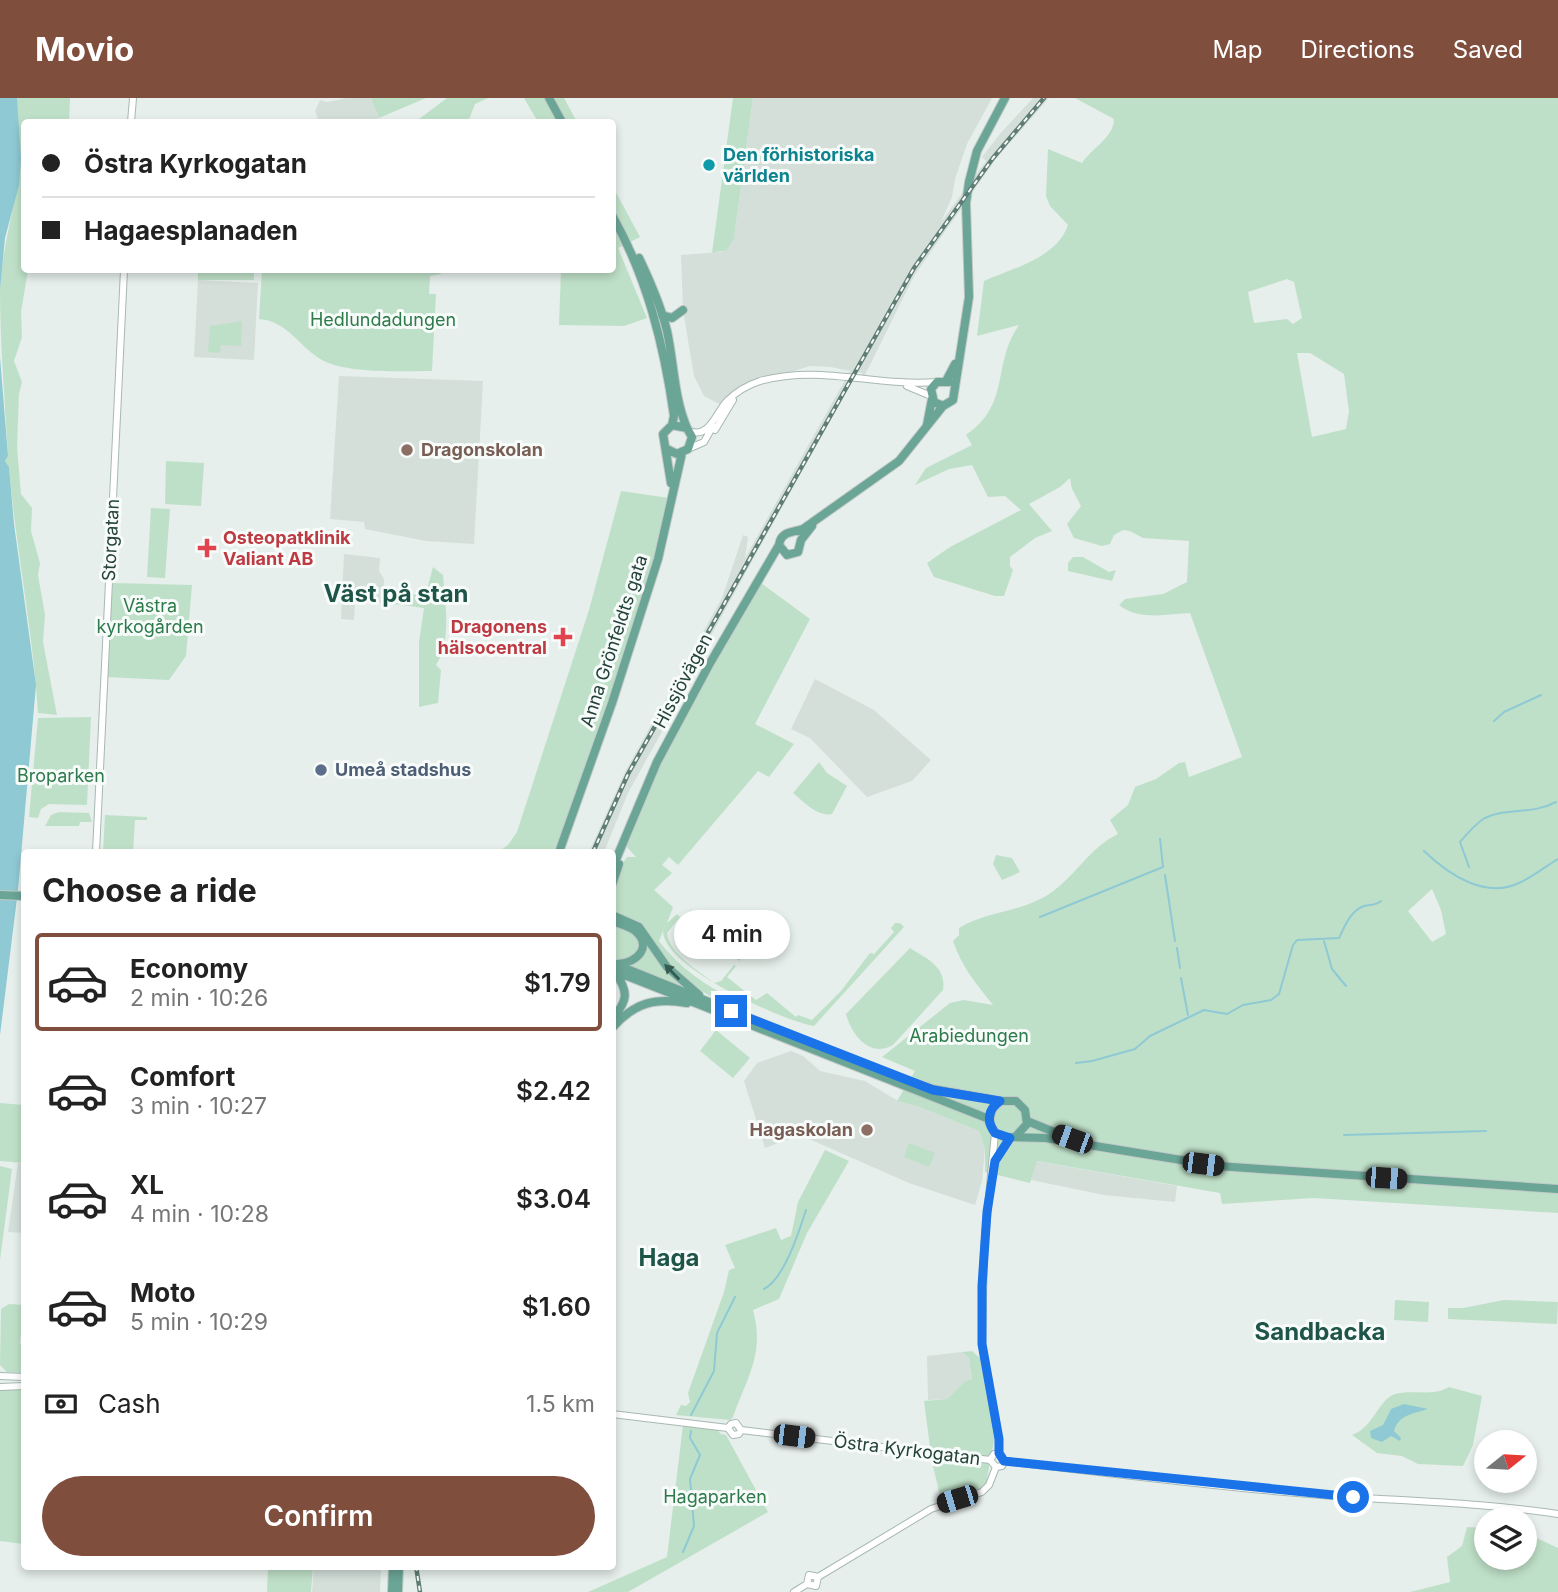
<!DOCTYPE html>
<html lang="en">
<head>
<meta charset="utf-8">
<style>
  :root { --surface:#fff; --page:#f2f2f2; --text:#222; --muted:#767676; --line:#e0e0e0; --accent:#804e3d }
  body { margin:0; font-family:Inter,sans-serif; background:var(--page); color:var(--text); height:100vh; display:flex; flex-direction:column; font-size:26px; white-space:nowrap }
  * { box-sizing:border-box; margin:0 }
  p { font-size:23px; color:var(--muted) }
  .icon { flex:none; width:38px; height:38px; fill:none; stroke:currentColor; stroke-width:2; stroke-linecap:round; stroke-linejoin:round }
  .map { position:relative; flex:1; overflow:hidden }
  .panel { position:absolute; left:21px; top:751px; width:595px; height:721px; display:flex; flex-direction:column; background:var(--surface); border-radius:7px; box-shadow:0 4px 10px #0003 }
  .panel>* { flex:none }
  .banner { position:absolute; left:21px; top:21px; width:595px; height:154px; border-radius:7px; box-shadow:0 4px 10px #0003; display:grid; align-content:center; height:154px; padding:0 21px; background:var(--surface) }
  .needle { width:46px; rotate:72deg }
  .tools { position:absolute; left:1474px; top:1332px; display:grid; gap:14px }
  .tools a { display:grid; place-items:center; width:63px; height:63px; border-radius:50%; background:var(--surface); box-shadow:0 4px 10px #0003; font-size:35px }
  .end { position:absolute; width:32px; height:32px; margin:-16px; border:9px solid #1a73e8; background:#fff; box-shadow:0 0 0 4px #fff }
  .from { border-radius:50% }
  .bubble { position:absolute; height:49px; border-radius:24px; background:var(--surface); box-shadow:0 4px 10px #0003; font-size:23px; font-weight:600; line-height:49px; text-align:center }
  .car { position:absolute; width:21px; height:42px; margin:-21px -10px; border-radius:9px; box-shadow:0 0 5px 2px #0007; background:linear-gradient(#222 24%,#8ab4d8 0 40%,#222 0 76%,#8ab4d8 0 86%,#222 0) }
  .banner b { display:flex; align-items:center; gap:24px; height:66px; font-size:26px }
  .banner b+b { border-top:2px solid var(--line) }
  .banner i { width:18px; height:18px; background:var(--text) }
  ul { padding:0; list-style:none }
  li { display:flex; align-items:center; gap:21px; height:98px; margin:0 14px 10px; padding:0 7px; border:4px solid transparent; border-radius:7px }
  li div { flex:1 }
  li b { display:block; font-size:26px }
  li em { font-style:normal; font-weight:600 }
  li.selected { border-color:var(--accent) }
  li>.icon { width:63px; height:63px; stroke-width:1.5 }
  h2 { padding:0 21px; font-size:32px; line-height:84px }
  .pay { display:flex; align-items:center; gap:18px; height:77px; padding:0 21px; font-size:26px }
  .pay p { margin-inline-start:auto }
  .action { display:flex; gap:14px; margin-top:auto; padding:14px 21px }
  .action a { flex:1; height:80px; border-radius:42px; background:var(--accent); color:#fff; font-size:28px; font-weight:600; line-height:80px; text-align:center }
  header { display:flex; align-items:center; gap:42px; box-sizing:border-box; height:98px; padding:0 35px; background:var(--accent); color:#fff }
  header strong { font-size:33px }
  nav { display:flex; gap:38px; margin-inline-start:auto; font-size:24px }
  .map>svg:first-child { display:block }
  .built { fill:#d4dfda }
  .green { fill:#bfe0c8; fill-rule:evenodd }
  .water { fill:#8ec9d4 }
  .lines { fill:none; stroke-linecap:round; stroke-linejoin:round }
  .stream { stroke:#8ec9d4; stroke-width:2 }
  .minor-casing { stroke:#a8b8b2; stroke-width:8 }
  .major-casing { stroke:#c2cac8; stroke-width:10 }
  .minor { stroke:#fff; stroke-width:6 }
  .major { stroke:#6aa596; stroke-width:8 }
  .rail-casing { stroke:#5f7d75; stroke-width:4.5 }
  .rail { stroke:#f7fbf9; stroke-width:2; stroke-dasharray:5; stroke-linecap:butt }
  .oneway { fill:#365b51 }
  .route { stroke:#1a73e8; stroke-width:9 }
  .culture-dot { fill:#0f9aa8; stroke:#f7fbf9; stroke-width:2.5 }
  .education-dot { fill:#8d6e63; stroke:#f7fbf9; stroke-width:2.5 }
  .health-dot { fill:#e0444e; stroke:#f7fbf9; stroke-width:2.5 }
  .service-dot { fill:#5c6f8a; stroke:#f7fbf9; stroke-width:2.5 }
  .labels { text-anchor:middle; stroke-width:6; stroke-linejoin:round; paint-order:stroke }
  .culture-label { font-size:18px; font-weight:bold; fill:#0d838f; stroke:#f7fbf9; text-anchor:start }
  .park-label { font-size:18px; fill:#2d7a4b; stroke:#f7fbf9 }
  .education-label { font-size:18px; font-weight:bold; fill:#785e54; stroke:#f7fbf9; text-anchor:start }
  .health-label { font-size:18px; font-weight:bold; fill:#be3a42; stroke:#f7fbf9; text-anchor:start }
  .street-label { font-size:18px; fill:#24423a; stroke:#f7fbf9 }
  .service-label { font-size:18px; font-weight:bold; fill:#4e5e75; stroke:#f7fbf9; text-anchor:start }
  .district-label { font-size:24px; font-weight:bold; fill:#1f5548; stroke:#f7fbf9 }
</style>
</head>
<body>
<header>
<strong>Movio</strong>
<nav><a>Map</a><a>Directions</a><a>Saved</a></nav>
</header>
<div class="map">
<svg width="1558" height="1494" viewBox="0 0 1558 1494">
  <rect width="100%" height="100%" fill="#e6efeb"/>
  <path class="built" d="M 347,0 L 371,0 L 379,20 L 367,24 L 319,24 L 315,13 L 320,2 L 327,4 Z
    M 753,0 L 992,0 L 967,46 L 955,81 L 952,99 L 941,124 L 986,63 L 982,59 L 999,37 L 1033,0 L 1049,0 L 995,62 L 914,178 L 863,281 L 862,275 L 857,274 L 684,586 L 679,603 L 628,695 L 604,754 L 589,754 L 625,674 L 722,500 L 743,437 L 748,439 L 745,460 L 850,273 L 831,269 L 810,268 L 755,285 L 719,306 L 704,298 L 694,278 L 683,212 L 681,157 L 721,154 L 734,140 Z
    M 198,182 L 258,185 L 254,262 L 194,259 Z
    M 339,278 L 483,283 L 474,446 L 426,443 L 365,431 L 364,424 L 330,421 Z
    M 344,456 L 380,460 L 379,473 L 384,481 L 383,505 L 355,505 L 354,522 L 341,521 Z
    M 815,581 L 874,612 L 931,662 L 912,683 L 867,699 L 810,640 L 791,631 Z
    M 791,953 L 803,958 L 820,973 L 865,983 L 898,1003 L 917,1008 L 979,1033 L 985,1051 L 982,1083 L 975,1107 L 909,1085 L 800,1037 L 765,1050 L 744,983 L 757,965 Z
    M 1036,1063 L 1177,1088 L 1175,1104 L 1104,1097 L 1031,1082 Z
    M 18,1065 L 24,1066 L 24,1135 L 8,1134 Z
    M 962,1254 L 969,1260 L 972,1281 L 965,1283 L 947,1301 L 928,1302 L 927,1258 Z
    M 314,1468 L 381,1468 L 380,1494 L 312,1494 Z"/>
  <path class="green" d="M 17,0 L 70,0 L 69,24 L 24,24 L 24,172 L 28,172 L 21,214 L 22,239 L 14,263 L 22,284 L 19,296 L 17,349 L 21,396 L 32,410 L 31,433 L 40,465 L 38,477 L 45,517 L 43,544 L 57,617 L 38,615 C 33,533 16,452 9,369 L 5,363 L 8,358 C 5,303 0,248 0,192 C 3,128 31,73 15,8 Z
    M 371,0 L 426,0 L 379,20 Z
    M 447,0 L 488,0 L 475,6 L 468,24 L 415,24 Z
    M 524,0 L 564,0 L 577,24 L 538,24 Z
    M 733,0 L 753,0 L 734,140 L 727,152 L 712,155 Z
    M 1075,0 L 1558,0 L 1558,1115 L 1314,1100 L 1222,1106 L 1220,1095 L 1037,1063 L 1030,1085 L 985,1074 L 985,1051 L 979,1033 L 917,1008 L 897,1003 L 915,973 L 882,959 L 950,905 L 964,902 L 993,907 C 977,887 961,868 953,843 L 959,837 L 959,830 C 987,813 1022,814 1049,796 C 1075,779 1090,749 1118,736 L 1110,722 L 1128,707 L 1135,689 L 1156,681 L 1179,665 L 1185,664 L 1189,679 L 1242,659 L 1190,515 C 1168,516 1138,523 1119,507 L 1125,501 L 1163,496 L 1187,484 L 1189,443 L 1143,440 L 1130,433 L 1123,432 L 1114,437 L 1110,446 L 1102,448 L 1074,440 L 1067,426 L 1081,408 L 1072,391 L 1070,380 L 1060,389 L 1029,406 L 1052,433 L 1035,440 L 1010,459 L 1010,468 L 1013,472 L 1004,498 L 995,498 L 934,479 L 927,465 L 950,449 L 1021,412 L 1005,398 L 988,399 L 972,367 L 949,371 L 915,387 L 926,370 L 972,347 L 966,337 C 1012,305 991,267 1019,227 L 977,238 L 984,183 C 1013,170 1057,160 1068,127 L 1050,108 L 1046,98 L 1048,51 L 1082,65 C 1092,50 1114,39 1114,21 ZM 1287,181 L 1294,184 L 1302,220 L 1293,226 L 1287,221 L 1254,225 L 1248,194 ZM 1297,255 L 1310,255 L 1344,276 L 1349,313 L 1346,331 L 1312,339 ZM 1432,791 L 1441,812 L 1446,836 L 1432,844 L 1408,813 Z
    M 613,89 L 640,139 L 618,150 L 647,220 L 624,228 L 559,227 L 561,172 L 612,172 Z
    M 198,172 L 254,172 L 254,182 L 198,182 Z
    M 262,172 L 441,172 L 441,176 L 430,178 L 429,196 L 436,196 L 432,273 C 403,273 347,276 322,262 C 299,249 288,223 259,221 Z
    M 242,223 L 241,248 L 221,247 L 220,255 L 208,254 L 210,228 Z
    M 166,363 L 204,365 L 201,408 L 165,406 Z
    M 621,393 L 669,400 L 668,420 L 586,676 L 553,754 L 498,754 L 508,747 L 517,734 L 589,512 Z
    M 151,410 L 170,411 L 165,480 L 147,479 Z
    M 1073,459 L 1083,459 L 1109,474 L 1116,472 L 1112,483 L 1068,473 L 1068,465 Z
    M 433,469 L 443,477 C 445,505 452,543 436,567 L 441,572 L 438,605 L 419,609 L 419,544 L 424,510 L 387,505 L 389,490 L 425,499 Z
    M 757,482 L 810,521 L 755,626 L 794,646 L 769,679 L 758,673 L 678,767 L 669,759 L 662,767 L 672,775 L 654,792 L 673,809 L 667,825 L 677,816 L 680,819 L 667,835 C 670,857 698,872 714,885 L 721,883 L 734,867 L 736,868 L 727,879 L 756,902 L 767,895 L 796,919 L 798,917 L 812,922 L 841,893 L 870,855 L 874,856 L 894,834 L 891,830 L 895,825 L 900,825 L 904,829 L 814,928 C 783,923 663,869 663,833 L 666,826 L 659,843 C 679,869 705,888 735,902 L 730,909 L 689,886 L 677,886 L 613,862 C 613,829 606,787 627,759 L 636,759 L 625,747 L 641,700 Z
    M 113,485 L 192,487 L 186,558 L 169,582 L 106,579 Z
    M 91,619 L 87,707 L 49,706 L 41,711 L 38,720 L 29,719 L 38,620 Z
    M 819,664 L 827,675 L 847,688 L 832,716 C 817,719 804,704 793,695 Z
    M 59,714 L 89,715 L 92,724 L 80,724 L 79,728 L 45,728 L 51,717 Z
    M 105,717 L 147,719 L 147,722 L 135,722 L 133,754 L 103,754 Z
    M 996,757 L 1012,760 L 1020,774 L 1002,782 L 993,766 Z
    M 690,812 L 744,857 L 739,863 L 689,820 Z
    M 910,850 C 926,860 947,869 943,892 L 893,947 C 870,961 851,936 846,916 Z
    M 716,932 L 750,960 L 733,980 L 700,953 Z
    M 0,1005 L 24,1007 L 24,1065 L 0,1063 Z
    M 909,1045 L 935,1055 L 929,1069 L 904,1059 Z
    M 825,1052 L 849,1063 L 807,1135 L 779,1201 L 753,1212 C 765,1256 747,1279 733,1319 L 730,1322 L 676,1317 L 681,1307 L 686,1308 L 690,1304 L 688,1295 L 724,1194 L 729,1172 L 735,1170 L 725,1147 L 776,1130 L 781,1142 L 791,1138 L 798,1104 Z
    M 0,1068 L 12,1071 L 0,1162 Z
    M 1395,1202 L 1429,1204 L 1428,1224 L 1394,1222 Z
    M 1504,1202 L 1558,1204 L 1557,1226 L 1448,1221 L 1448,1210 L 1463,1210 Z
    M 9,1206 L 24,1207 L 20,1245 L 24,1251 L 21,1258 L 24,1258 L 24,1275 L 7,1274 L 0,1267 L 1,1211 Z
    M 972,1253 L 980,1260 L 995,1338 L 987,1380 L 989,1387 L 982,1394 L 942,1406 L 932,1364 L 924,1303 L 947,1301 L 965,1283 L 972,1281 L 969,1260 L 962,1254 Z
    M 1449,1289 L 1482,1298 L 1473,1347 L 1463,1368 L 1418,1366 L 1402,1358 L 1377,1355 L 1352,1337 C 1374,1329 1378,1302 1395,1296 C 1414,1291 1432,1299 1449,1289 Z
    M 24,1290 L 24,1446 L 0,1443 L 0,1291 Z
    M 683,1327 L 716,1331 L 721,1336 L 726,1337 L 768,1414 L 628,1494 L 588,1494 L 667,1459 Z
    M 1467,1429 L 1486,1430 L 1486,1460 L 1524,1460 L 1524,1434 L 1558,1450 L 1558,1494 L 1410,1494 L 1450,1484 L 1447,1459 L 1462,1448 Z
    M 268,1468 L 313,1468 L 311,1494 L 267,1494 Z"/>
  <path class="water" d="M 0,0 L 17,0 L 21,61 L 19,87 L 5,140 L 0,192 Z
    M 0,259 L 8,358 L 5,363 L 9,369 L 14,426 L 36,587 L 18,792 L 0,937 Z
    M 1404,1306 L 1428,1311 C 1415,1315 1398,1317 1394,1333 L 1401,1340 L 1400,1343 L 1391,1338 L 1382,1344 L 1371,1340 L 1370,1333 L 1383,1327 L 1391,1311 Z"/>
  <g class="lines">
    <path class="stream" d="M 1494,623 L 1504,614 L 1541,597
      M 1424,753 C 1449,777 1486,802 1521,784 C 1534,778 1546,768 1558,761
      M 1469,769 L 1460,744 C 1467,736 1476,725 1485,720 C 1508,709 1532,717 1556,704
      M 1165,777 L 1175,843
      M 1040,819 L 1163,769 L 1160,741
      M 1324,843 L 1332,871 L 1346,888
      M 1177,850 L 1180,870
      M 1181,880 L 1188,917
      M 1076,965 L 1092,963 L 1135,951 L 1150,938 L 1204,912 L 1227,916 L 1243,907 L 1271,902 L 1279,896 L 1293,847 L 1297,842 L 1339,840 C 1345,828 1350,813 1364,808 C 1371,806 1375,808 1381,803
      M 1344,1037 L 1486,1033
      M 764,1191 C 784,1181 799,1134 806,1112
      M 691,1317 L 714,1273 L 717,1235 L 735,1199
      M 683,1454 L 694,1428 L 690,1381 L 700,1357 L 690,1340 L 691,1333"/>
    <defs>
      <path id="minor" d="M 131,24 L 133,0
        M 907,288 L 931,298
        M 715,332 L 733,302
        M 689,333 C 710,341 716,314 727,303 C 736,294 748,287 760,283 C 821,266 875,289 937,284
        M 688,351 L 704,344 L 713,328
        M 96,754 L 124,172
        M 995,1035 L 984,1151 L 982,1246 L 999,1341 L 999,1355
        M 995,1061 L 1010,1040
        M 0,1278 L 24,1279
        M 0,1289 L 24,1288
        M 612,1316 L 728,1330 L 733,1337 L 739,1336 L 741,1332 L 990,1362 L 996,1369 L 1002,1368 L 1004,1363
        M 728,1330 L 731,1326 L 736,1325 L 741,1332
        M 990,1362 L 994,1356 L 999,1355 L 1004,1363 C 1102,1374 1199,1387 1297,1395 C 1384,1403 1472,1403 1558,1416
        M 818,1479 L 809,1477 L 807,1486 L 816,1488 L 818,1479 L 931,1411 L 982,1394 L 989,1387 L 996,1369
        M 794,1494 L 807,1486"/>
      <path id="major" d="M 549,0 L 562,24
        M 612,117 C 647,179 664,247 674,318 L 672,327
        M 639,160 C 650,183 661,208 667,233 C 674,265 674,300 687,330
        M 662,217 L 672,220 L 683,212
        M 946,283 L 955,266
        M 943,308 L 934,304 L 931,291 L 937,284 L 949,284
        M 927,327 L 932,301
        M 667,351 L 677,356 L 688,351 L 692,339 L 687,330 L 672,327 L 663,336 L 671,385
        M 779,447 L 787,457 L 798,454 L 801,442 L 812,428
        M 559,754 L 612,605 L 658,461 L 682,355
        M 612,771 L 657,664 L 709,567 L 779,447 C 781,433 792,435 803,431 L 899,363 L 943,308 L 953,302 L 969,199 L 966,105 L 969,84 L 977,53 L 1005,0
        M 612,787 L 619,766
        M 0,797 L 24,798
        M 612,817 L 639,829 L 667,869 L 699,897
        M 612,823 C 620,826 628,828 634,832 C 654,848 637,865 618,866
        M 612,865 L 893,978 L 933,991 L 1000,1003
        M 612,872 L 989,1021
        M 612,921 C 628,903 629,894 615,874
        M 612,930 C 634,905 655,899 687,905
        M 1027,1023 L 1069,1040
        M 1016,1038 L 1027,1026 L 1025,1012 L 1016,1003 L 1000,1003 L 992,1011 L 989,1024 L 995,1035 L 1005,1039 L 1046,1040 L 1218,1068 L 1558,1091
        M 392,1494 L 393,1468
        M 398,1494 L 399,1468"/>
    </defs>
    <use href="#minor" class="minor-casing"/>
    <use href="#major" class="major-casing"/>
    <use href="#minor" class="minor"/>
    <use href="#major" class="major"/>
    <defs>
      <path id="rail" d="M 593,754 L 628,676 L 914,170 L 993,60 L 1044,0
        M 416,1468 L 420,1494"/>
    </defs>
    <use href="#rail" class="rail-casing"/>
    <use href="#rail" class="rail"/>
  </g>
  <defs><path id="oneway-solid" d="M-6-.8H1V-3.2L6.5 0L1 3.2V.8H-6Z" transform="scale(1.75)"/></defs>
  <use class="oneway" href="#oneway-solid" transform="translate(672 874) rotate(-134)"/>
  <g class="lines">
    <path class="route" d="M 731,913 L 933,992 L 1000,1003 C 988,1011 986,1023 995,1035 L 1010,1040 L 995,1063 L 987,1114 L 982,1188 L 982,1246 L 999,1341 L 999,1355 L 1004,1363 L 1353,1399"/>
  </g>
  <circle class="culture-dot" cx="709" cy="67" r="7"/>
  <g class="education-dot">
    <circle cx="407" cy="352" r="7"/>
    <circle cx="867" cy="1032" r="7"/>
  </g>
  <g class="health-dot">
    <path d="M203.5 439.5h7v7h7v7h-7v7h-7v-7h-7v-7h7z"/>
    <path d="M559.5 528.5h7v7h7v7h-7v7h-7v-7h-7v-7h7z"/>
  </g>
  <circle class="service-dot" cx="321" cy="672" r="7"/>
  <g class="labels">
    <g class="culture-label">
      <text x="723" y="63">Den förhistoriska<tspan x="723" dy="21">världen</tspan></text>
    </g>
    <g class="park-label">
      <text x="383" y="228">Hedlundadungen</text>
      <text x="150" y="514">Västra<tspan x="150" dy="21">kyrkogården</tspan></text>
      <text x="61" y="684">Broparken</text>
      <text x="969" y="944">Arabiedungen</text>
      <text x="715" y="1405">Hagaparken</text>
    </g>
    <g class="education-label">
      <text x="421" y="358">Dragonskolan</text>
      <text x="853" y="1038" text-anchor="end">Hagaskolan</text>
    </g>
    <g class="health-label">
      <text x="223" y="446">Osteopatklinik<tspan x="223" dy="21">Valiant AB</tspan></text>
      <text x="547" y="535" text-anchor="end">Dragonens<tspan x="547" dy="21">hälsocentral</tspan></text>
    </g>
    <g class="street-label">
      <text transform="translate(111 442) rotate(-87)" y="6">Storgatan</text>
      <text transform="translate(614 543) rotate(-72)" y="6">Anna Grönfeldts gata</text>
      <text transform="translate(683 583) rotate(-62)" y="6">Hissjövägen</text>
      <text transform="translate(907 1352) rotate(7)" y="6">Östra Kyrkogatan</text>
    </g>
    <g class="service-label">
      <text x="335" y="678">Umeå stadshus</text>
    </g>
    <g class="district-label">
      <text x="396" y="504">Väst på stan</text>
      <text x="669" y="1168">Haga</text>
      <text x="1320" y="1242">Sandbacka</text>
    </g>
  </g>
</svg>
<div class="tools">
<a><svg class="needle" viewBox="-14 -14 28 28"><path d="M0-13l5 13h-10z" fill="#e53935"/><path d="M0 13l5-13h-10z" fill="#767676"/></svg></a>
<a><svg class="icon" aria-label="layers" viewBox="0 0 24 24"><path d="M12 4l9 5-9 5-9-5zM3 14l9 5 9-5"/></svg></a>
</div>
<i class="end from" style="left:1353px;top:1399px"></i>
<i class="end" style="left:731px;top:913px"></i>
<div class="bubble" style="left:674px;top:812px;width:116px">4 min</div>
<i class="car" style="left:1072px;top:1041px;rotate:290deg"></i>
<i class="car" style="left:1203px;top:1066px;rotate:97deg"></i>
<i class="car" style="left:1386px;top:1080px;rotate:94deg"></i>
<i class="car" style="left:794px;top:1338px;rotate:97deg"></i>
<i class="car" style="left:957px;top:1401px;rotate:253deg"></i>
<div class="banner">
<b><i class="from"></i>Östra Kyrkogatan</b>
<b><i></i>Hagaesplanaden</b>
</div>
<section class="panel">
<h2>Choose a ride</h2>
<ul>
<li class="selected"><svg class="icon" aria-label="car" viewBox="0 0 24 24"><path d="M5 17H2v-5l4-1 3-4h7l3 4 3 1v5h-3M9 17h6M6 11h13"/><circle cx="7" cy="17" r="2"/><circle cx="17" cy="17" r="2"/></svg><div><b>Economy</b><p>2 min · 10:26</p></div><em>$1.79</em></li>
<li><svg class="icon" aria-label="car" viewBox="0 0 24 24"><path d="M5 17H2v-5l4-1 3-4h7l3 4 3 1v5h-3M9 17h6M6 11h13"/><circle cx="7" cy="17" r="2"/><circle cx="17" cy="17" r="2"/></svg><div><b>Comfort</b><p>3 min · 10:27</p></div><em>$2.42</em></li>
<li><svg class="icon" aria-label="car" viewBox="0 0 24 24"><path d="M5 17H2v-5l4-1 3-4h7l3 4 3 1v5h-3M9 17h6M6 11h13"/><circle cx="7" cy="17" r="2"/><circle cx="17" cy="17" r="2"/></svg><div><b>XL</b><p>4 min · 10:28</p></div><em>$3.04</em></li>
<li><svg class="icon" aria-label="car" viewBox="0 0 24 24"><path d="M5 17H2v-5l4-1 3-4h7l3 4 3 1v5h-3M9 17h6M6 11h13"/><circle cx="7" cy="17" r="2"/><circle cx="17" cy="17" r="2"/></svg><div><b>Moto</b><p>5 min · 10:29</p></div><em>$1.60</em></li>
</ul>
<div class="pay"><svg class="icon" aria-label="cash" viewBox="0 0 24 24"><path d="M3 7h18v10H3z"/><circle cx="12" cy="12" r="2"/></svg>Cash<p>1.5 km</p></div>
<div class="action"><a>Confirm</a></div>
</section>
</div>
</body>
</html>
